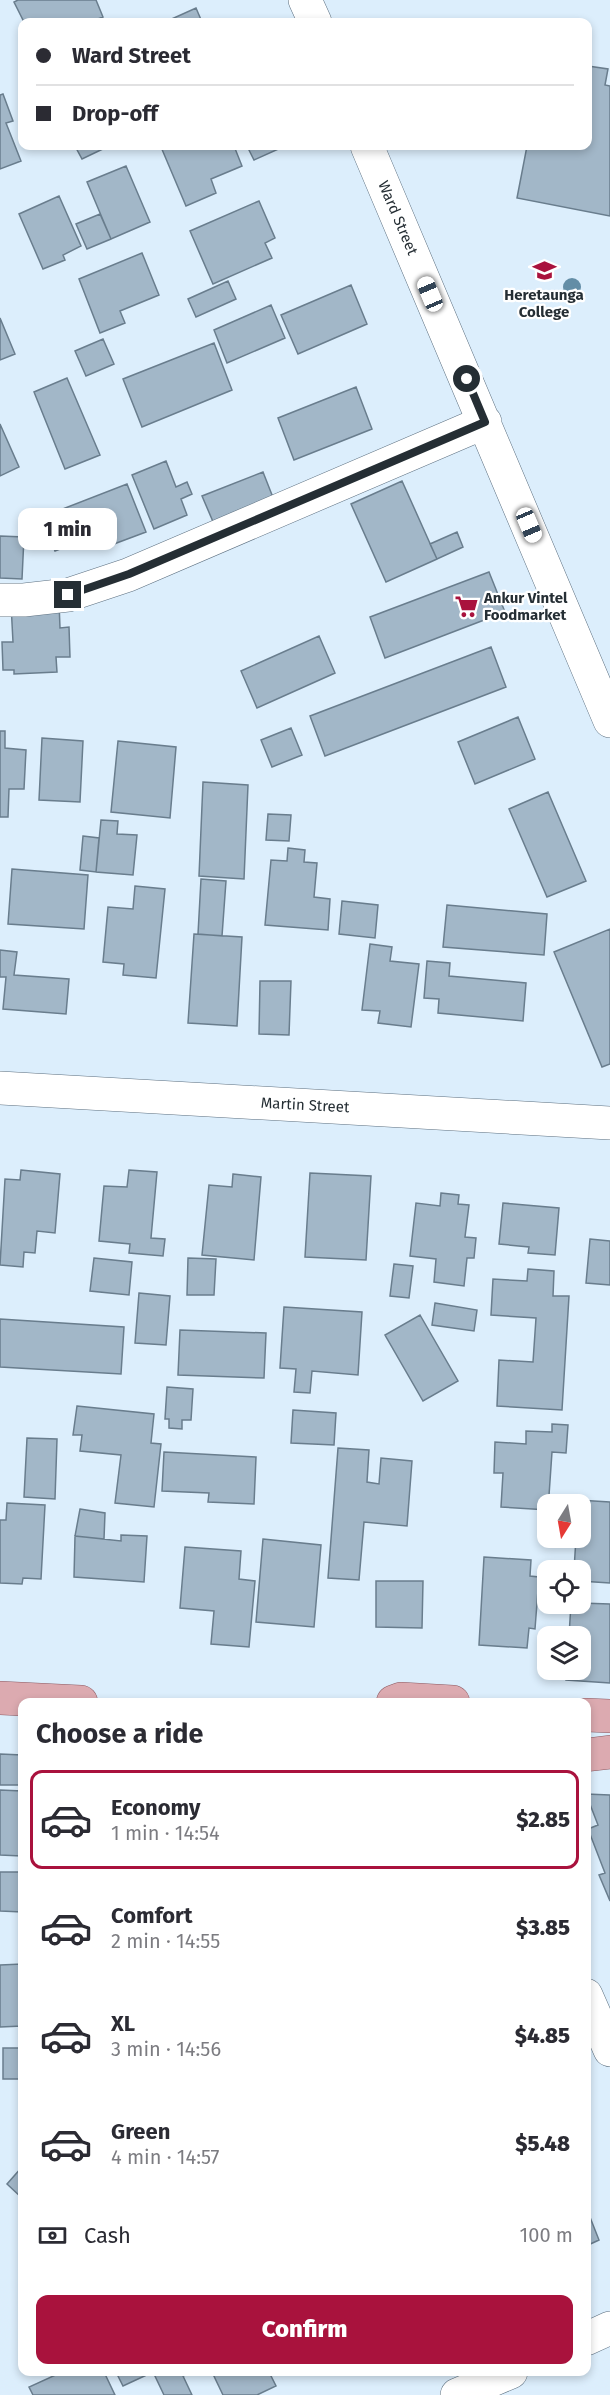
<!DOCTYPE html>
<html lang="en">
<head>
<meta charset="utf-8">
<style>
  :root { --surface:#fff; --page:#f7f7f7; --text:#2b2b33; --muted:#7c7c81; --line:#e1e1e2; --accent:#a9123d }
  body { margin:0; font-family:"Fira Sans",sans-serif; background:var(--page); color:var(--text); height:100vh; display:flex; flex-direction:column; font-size:22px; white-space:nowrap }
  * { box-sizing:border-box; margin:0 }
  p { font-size:20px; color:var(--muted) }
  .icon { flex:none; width:33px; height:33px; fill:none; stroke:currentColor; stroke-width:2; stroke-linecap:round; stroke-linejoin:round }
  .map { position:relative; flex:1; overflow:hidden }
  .sheet { position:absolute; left:18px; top:1698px; width:573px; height:678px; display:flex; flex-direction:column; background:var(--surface); border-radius:12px; box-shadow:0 3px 9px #0003 }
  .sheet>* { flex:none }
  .banner { position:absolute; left:18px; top:18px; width:574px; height:132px; border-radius:12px; box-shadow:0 3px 9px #0003; display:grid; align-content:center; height:132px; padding:0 18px; background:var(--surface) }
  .needle { width:39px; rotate:191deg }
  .fabs { position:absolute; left:537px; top:1494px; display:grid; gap:12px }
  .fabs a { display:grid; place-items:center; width:54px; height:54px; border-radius:12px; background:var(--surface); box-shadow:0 3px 9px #0003; font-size:30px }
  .end { position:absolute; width:27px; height:27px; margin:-14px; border:8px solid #252e34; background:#fff; box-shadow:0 0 0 3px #fff }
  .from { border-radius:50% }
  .bubble { position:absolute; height:42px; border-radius:12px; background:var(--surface); box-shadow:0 3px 9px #0003; font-size:20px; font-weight:800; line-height:42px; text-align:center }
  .car { position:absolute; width:18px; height:36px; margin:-18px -9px; border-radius:8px; box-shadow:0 0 4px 2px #0007; background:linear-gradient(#fff 24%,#345 0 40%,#fff 0 76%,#345 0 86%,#fff 0) }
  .banner b { display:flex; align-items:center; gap:21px; height:57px; font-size:22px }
  .banner b+b { border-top:2px solid var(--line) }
  .banner i { width:15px; height:15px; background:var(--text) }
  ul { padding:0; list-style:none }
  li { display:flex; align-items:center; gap:18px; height:99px; margin:0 12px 9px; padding:0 6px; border:3px solid transparent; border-radius:12px }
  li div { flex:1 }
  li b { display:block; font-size:22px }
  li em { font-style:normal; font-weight:800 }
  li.current { border-color:var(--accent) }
  li>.icon { width:54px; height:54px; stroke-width:1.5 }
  h2 { padding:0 18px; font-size:27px; line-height:72px }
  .pay { display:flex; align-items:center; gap:15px; height:66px; padding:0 18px; font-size:22px }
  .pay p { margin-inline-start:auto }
  .action { display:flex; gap:12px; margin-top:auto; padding:12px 18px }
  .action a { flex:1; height:69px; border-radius:12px; background:var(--accent); color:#fff; font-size:24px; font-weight:800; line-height:69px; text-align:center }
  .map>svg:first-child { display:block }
  .building { fill:#a2b7c8; stroke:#697d8d; stroke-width:1.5 }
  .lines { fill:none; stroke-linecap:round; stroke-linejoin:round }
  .minor-casing { stroke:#5d7080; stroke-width:34 }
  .major-casing { stroke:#8c5a62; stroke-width:34 }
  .minor { stroke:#fff; stroke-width:33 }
  .major { stroke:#dcaab0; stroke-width:33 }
  .tree { fill:#638da6 }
  .route { stroke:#252e34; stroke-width:8 }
  .labels { text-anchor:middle; stroke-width:4.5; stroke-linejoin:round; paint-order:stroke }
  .street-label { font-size:15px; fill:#252e34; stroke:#fff }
  .poi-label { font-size:15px; font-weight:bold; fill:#252e34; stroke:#fff }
</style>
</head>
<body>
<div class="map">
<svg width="610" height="2395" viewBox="0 0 610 2395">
  <rect width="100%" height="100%" fill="#dceefc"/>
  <path class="building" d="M 18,0 L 96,0 L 103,17 L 90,22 L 24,22 L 14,2 Z
    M 196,8 L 202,22 L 165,22 Z
    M 588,66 L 608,69 L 605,85 L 610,86 L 610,216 L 517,198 L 527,146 L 546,148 L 546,146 L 588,146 Z
    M 3,94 L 13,121 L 6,123 L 21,161 L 0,169 L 0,95 Z
    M 75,146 L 109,146 L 82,159 Z
    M 164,146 L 234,146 L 242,166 L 211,179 L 216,193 L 186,206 L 161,147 Z
    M 247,146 L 285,146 L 254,160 Z
    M 126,166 L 150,222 L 111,239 L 87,182 Z
    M 59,196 L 81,246 L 63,255 L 65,260 L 43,269 L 19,214 Z
    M 259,201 L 275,238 L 265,243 L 272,258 L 213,284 L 190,231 Z
    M 100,214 L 111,239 L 87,249 L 76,224 Z
    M 142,253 L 159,295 L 120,311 L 125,323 L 100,333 L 79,279 Z
    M 228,281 L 236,299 L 196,317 L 188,299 Z
    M 351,285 L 367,324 L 298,354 L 281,315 Z
    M 271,305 L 285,338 L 227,363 L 214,330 Z
    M 0,318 L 15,354 L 0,360 Z
    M 103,339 L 114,364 L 86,376 L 75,351 Z
    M 214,343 L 232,390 L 142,427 L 123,379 Z
    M 67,378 L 100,455 L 65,469 L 34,392 Z
    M 356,387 L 372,429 L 294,460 L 278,418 Z
    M 0,424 L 19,467 L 0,476 Z
    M 166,461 L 176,487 L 187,482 L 192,494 L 181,499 L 187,515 L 154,529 L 132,475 Z
    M 263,472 L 274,500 L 214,524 L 202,496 Z
    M 402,481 L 437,559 L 386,582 L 351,504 Z
    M 127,484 L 146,532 L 114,544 L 109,530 L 55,551 L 42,517 Z
    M 457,532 L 463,547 L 437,559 L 430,544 Z
    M 0,536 L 24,537 L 22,579 L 0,578 Z
    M 489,572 L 505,612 L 385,658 L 370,617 Z
    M 59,602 L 60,628 L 69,627 L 70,657 L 56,657 L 57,672 L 14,674 L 14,670 L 3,670 L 2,642 L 13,642 L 11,604 Z
    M 319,636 L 335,673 L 257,708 L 241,671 Z
    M 491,647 L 506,687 L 325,756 L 310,716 Z
    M 518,717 L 535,759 L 475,784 L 458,742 Z
    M 291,728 L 302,755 L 272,767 L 261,740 Z
    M 0,731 L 5,731 L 5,748 L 26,750 L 24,789 L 9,789 L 8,817 L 0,817 Z
    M 42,738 L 83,741 L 80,802 L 39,800 Z
    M 118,741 L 176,747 L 170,818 L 111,812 Z
    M 203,782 L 248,785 L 244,879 L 199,876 Z
    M 548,792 L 586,881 L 547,897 L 509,809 Z
    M 268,814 L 291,815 L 289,841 L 266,840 Z
    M 101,820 L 118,821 L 117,834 L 137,835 L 133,875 L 96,872 Z
    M 83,836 L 99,838 L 96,872 L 80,870 Z
    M 288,848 L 305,850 L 304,862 L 317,863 L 314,897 L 330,899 L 328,930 L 265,925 L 271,860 L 287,861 Z
    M 12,869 L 88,875 L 84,929 L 8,924 Z
    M 201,879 L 226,881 L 222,936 L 198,934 Z
    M 135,886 L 165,889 L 156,978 L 123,975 L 124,964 L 103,962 L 108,907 L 133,909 Z
    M 342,901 L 378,905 L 375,938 L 339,934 Z
    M 447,905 L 547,914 L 544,955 L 443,947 Z
    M 610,929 L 610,1064 L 602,1067 L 554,952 Z
    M 194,934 L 242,937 L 237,1026 L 188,1023 Z
    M 370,944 L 392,947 L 390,961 L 419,964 L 411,1027 L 378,1023 L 380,1011 L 362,1010 Z
    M 0,950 L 17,952 L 14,975 L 69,979 L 66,1014 L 3,1009 L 6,977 L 0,977 Z
    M 427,961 L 450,963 L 449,976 L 526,983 L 523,1021 L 438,1013 L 439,999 L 424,998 Z
    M 260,981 L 291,981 L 289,1035 L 259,1034 Z
    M 21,1170 L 60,1174 L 55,1233 L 37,1231 L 35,1253 L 24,1252 L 23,1267 L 0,1265 L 5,1179 L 20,1180 Z
    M 129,1170 L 157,1172 L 151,1238 L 165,1239 L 163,1256 L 129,1253 L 130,1244 L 99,1241 L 104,1186 L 127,1187 Z
    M 310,1173 L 371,1176 L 366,1260 L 305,1257 Z
    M 233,1174 L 261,1177 L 254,1260 L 202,1255 L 209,1185 L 232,1187 Z
    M 441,1193 L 459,1195 L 458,1204 L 469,1205 L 465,1237 L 476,1238 L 474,1258 L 467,1258 L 464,1286 L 434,1282 L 436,1259 L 410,1256 L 416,1203 L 440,1206 Z
    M 503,1203 L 559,1208 L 555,1255 L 528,1253 L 529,1247 L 499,1244 Z
    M 590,1239 L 610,1241 L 610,1285 L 586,1283 Z
    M 94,1258 L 132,1262 L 129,1295 L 90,1291 Z
    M 188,1258 L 216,1259 L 214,1295 L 187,1295 Z
    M 394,1264 L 413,1266 L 409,1298 L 390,1296 Z
    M 528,1269 L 554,1271 L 553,1296 L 569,1296 L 562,1410 L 497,1406 L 499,1360 L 533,1362 L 536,1318 L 491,1315 L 493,1279 L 527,1281 Z
    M 139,1293 L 170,1296 L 166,1345 L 135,1343 Z
    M 435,1303 L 477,1310 L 474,1331 L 432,1325 Z
    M 284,1307 L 362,1312 L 358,1375 L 312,1371 L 310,1393 L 294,1392 L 296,1369 L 280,1368 Z
    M 420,1315 L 458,1381 L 423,1401 L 385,1335 Z
    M 0,1319 L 124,1327 L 121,1374 L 0,1367 Z
    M 180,1330 L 266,1333 L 264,1378 L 178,1375 Z
    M 167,1387 L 193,1389 L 191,1420 L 182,1420 L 182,1429 L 169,1428 L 169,1419 L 165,1419 Z
    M 77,1406 L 154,1414 L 151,1443 L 161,1444 L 154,1507 L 115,1503 L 121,1455 L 80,1451 L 82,1435 L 73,1435 Z
    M 293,1410 L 336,1413 L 334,1445 L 291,1443 Z
    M 552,1424 L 568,1425 L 566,1453 L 552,1452 L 548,1510 L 501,1507 L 503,1473 L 494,1473 L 495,1442 L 526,1444 L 526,1431 L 552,1432 Z
    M 27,1438 L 57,1439 L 55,1499 L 24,1497 Z
    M 338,1448 L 369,1450 L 367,1482 L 379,1484 L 381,1458 L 412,1461 L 407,1526 L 364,1522 L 359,1580 L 328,1578 Z
    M 164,1452 L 256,1457 L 254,1504 L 208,1502 L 209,1493 L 162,1491 Z
    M 578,1500 L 610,1502 L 610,1583 L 580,1581 L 580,1570 L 574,1570 L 576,1538 L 580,1538 L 580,1504 L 578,1504 Z
    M 7,1503 L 45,1505 L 41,1579 L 23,1578 L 22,1584 L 0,1583 L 0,1520 L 6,1520 Z
    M 80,1509 L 105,1513 L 104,1539 L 75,1536 Z
    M 121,1535 L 147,1536 L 144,1582 L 74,1577 L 75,1536 L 121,1541 Z
    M 263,1539 L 321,1545 L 314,1627 L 256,1622 Z
    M 185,1547 L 241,1551 L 239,1579 L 255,1581 L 249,1647 L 211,1644 L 214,1611 L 180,1608 Z
    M 484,1557 L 531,1560 L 530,1576 L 539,1577 L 535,1629 L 529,1628 L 527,1648 L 479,1645 Z
    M 376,1581 L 423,1581 L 422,1628 L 376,1627 Z
    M 580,1603 L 610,1604 L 610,1683 L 566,1680 L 567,1670 L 580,1670 L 580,1636 L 569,1636 L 571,1604 Z
    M 0,1754 L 22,1755 L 22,1785 L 0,1785 Z
    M 0,1790 L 22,1791 L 21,1856 L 0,1855 Z
    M 586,1794 L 610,1795 L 610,1901 L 599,1875 L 605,1873 L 588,1829 L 598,1825 Z
    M 0,1872 L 22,1872 L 22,1912 L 0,1911 Z
    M 22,1964 L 22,2026 L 0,2027 L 0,1965 Z
    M 3,2048 L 22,2048 L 22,2079 L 3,2079 Z
    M 22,2167 L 22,2198 L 7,2184 Z
    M 586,2207 L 599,2240 L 586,2246 Z
    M 62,2372 L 99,2372 L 100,2374 L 104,2372 L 115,2395 L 33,2395 L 29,2387 Z
    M 116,2372 L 193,2372 L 183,2376 L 192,2395 L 164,2395 L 153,2372 L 123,2386 Z
    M 212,2372 L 269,2372 L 276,2386 L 257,2395 L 223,2395 Z"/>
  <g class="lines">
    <defs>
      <path id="minor" d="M 305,0 L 315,22
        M 367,146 L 610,721
        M 0,600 L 24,600 L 68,595 L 128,575 L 485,422
        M 0,1088 L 610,1123
        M 586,1995 L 610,2050
        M 586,2339 L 610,2328
        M 457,2395 L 511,2372"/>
      <path id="major" d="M 0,1698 L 81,1702
        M 393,1702 L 401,1699 L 453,1702
        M 586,1715 L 610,1716
        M 586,1755 L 610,1752"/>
    </defs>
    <use href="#minor" class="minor-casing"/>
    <use href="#major" class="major-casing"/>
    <use href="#minor" class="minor"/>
    <use href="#major" class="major"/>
  </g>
  <circle class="tree" cx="572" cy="287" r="9"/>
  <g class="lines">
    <path class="route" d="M 68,595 L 129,574 L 485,422 L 467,379"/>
  </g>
  <defs>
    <symbol id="school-bare" viewBox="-9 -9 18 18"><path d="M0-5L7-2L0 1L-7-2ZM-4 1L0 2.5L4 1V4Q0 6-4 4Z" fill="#a9123d" stroke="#fff" stroke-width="2.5" paint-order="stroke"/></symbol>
    <symbol id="supermarket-bare" viewBox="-9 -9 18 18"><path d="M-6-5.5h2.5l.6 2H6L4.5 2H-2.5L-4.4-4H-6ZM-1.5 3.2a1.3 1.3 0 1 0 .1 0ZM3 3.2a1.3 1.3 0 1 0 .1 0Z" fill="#a9123d" stroke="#fff" stroke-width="2.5" paint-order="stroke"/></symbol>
  </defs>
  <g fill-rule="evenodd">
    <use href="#school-bare" x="528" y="254" width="33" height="33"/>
    <use href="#supermarket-bare" x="450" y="590" width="33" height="33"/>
  </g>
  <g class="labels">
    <g class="street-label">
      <text transform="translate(398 218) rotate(67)" y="5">Ward Street</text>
      <text transform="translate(305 1105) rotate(3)" y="5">Martin Street</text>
    </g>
    <g class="poi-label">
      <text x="544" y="300">Heretaunga<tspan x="544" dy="17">College</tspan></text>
      <text x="484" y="603" text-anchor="start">Ankur Vintel<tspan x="484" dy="17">Foodmarket</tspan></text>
    </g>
  </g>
</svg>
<div class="fabs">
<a><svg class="needle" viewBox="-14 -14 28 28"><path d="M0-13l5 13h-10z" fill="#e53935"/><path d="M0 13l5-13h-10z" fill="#7c7c81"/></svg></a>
<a><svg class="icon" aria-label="locate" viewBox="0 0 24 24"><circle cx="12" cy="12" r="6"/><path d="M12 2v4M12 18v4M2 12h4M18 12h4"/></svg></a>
<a><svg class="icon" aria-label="layers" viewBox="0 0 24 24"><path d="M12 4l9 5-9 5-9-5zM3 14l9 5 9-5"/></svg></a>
</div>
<i class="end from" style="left:467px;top:379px"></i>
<i class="end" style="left:68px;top:595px"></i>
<div class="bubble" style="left:18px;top:508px;width:99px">1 min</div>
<i class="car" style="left:430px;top:294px;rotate:337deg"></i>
<i class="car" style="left:529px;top:525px;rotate:157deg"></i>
<div class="banner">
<b><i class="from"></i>Ward Street</b>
<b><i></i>Drop-off</b>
</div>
<section class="sheet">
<h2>Choose a ride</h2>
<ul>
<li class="current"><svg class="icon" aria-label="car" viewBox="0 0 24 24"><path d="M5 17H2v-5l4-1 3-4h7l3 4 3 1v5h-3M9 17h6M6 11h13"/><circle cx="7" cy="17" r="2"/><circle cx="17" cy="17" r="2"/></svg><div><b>Economy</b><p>1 min · 14:54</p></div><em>$2.85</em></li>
<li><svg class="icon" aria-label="car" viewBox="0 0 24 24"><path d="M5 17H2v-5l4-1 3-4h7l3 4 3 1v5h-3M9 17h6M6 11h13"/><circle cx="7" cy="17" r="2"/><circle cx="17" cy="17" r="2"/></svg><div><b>Comfort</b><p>2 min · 14:55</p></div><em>$3.85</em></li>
<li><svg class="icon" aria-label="car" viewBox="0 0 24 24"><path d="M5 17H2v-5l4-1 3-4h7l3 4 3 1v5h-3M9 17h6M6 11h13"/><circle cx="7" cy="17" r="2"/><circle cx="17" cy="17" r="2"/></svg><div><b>XL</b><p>3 min · 14:56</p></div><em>$4.85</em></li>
<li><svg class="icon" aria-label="car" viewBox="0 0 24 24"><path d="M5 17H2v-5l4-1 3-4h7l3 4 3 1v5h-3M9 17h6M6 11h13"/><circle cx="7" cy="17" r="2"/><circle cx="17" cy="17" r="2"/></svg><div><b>Green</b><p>4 min · 14:57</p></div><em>$5.48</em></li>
</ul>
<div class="pay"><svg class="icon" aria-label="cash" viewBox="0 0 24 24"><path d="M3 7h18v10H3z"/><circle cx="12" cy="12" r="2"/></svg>Cash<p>100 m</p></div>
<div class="action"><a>Confirm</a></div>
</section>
</div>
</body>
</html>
